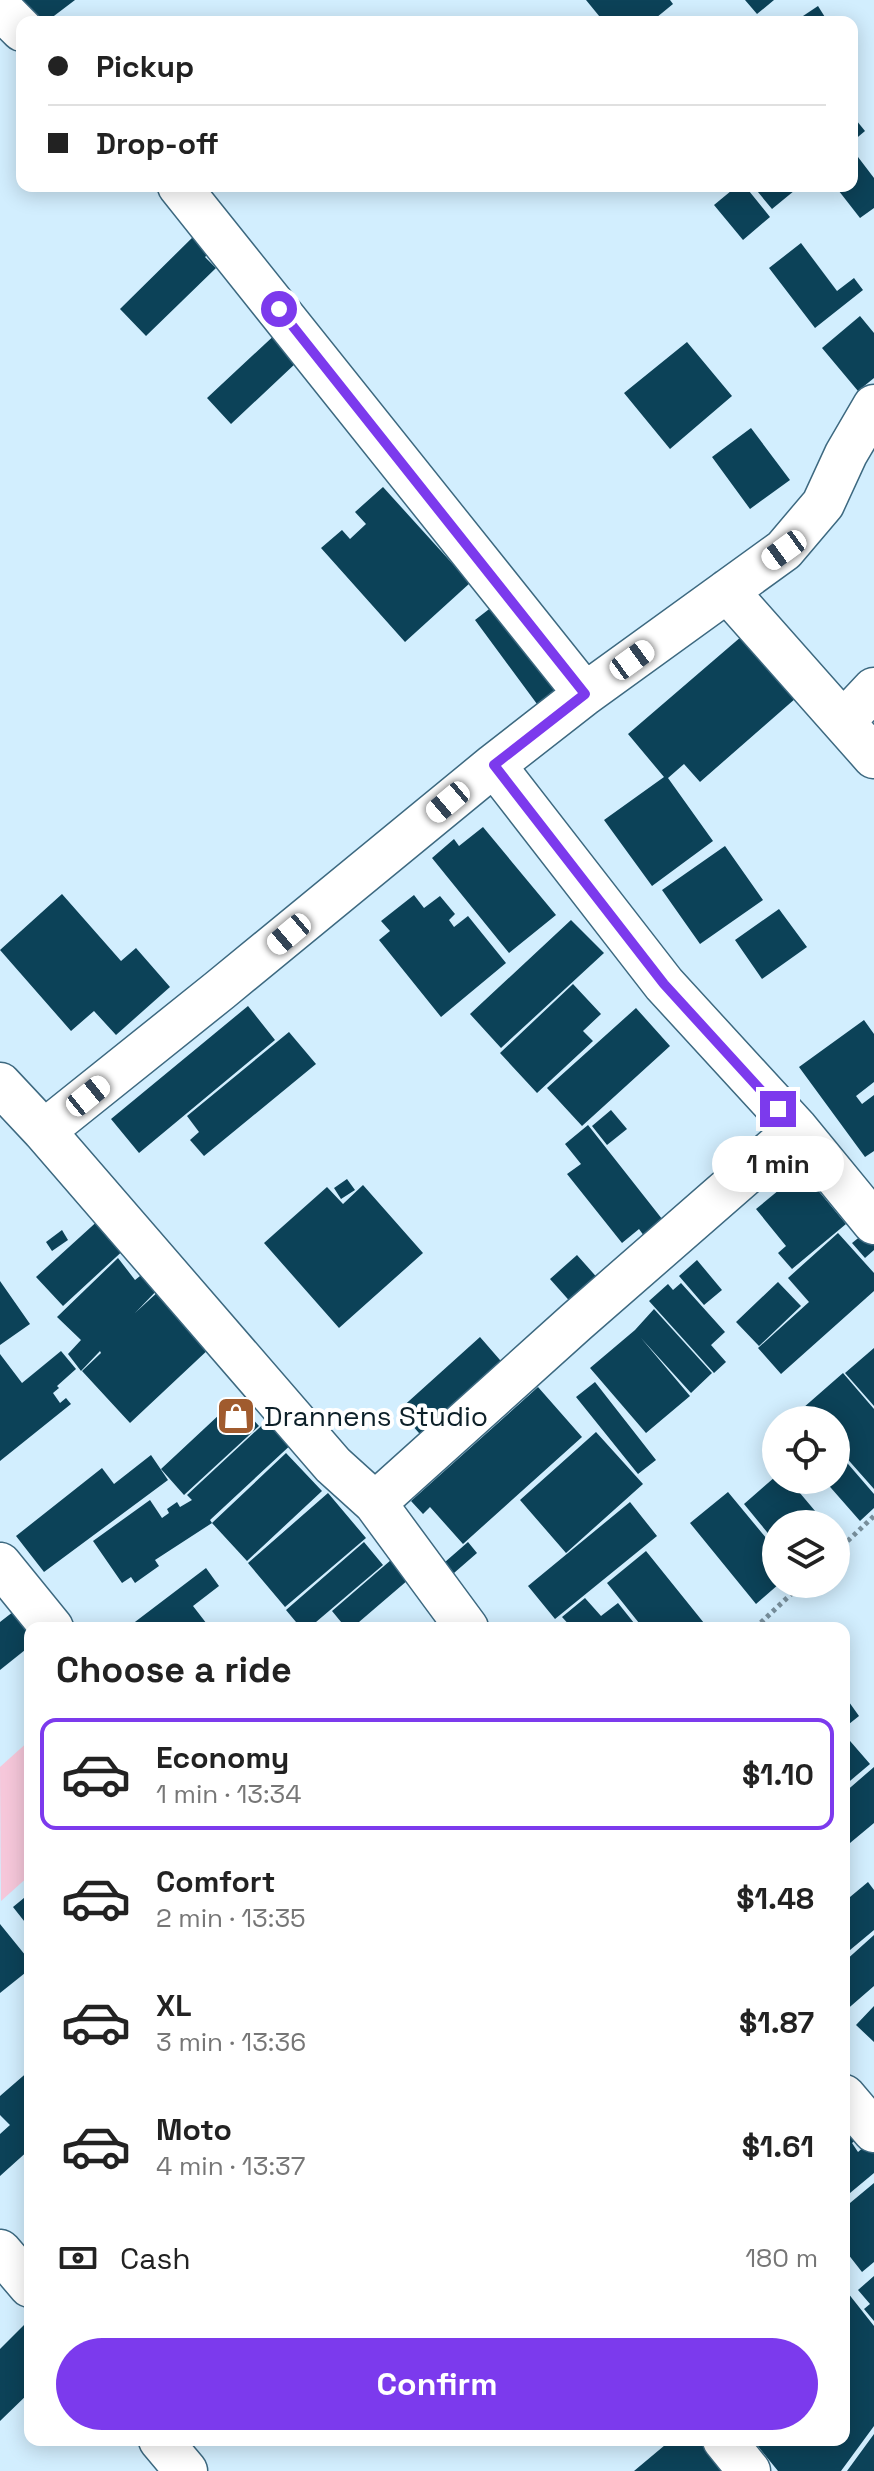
<!DOCTYPE html>
<html lang="en">
<head>
<meta charset="utf-8">
<style>
  :root { --surface:#fff; --page:#f6f6f6; --text:#222; --muted:#767676; --line:#e0e0e0; --accent:#7c3aed }
  body { margin:0; font-family:"Space Grotesk",sans-serif; background:var(--page); color:var(--text); height:100vh; display:flex; flex-direction:column; font-size:30px; white-space:nowrap }
  * { box-sizing:border-box; margin:0 }
  p { font-size:26px; color:var(--muted) }
  .icon { flex:none; width:44px; height:44px; fill:none; stroke:currentColor; stroke-width:2; stroke-linecap:round; stroke-linejoin:round }
  .map { position:relative; flex:1; overflow:hidden }
  .panel { position:absolute; left:24px; top:1622px; width:826px; height:824px; display:flex; flex-direction:column; background:var(--surface); border-radius:16px; box-shadow:0 4px 20px #0003 }
  .panel>* { flex:none }
  .hud { position:absolute; left:16px; top:16px; width:842px; height:176px; border-radius:16px; box-shadow:0 4px 20px #0003; display:grid; align-content:center; height:176px; padding:0 32px; background:var(--surface) }
  .buttons { position:absolute; left:762px; top:1406px; display:grid; gap:16px }
  .buttons a { display:grid; place-items:center; width:88px; height:88px; border-radius:50%; background:var(--surface); box-shadow:0 4px 20px #0003; font-size:40px }
  .end { position:absolute; width:36px; height:36px; margin:-18px; border:10px solid #7c3aed; background:#fff; box-shadow:0 0 0 4px #fff }
  .from { border-radius:50% }
  .bubble { position:absolute; height:56px; border-radius:28px; background:var(--surface); box-shadow:0 4px 20px #0003; font-size:26px; font-weight:800; line-height:56px; text-align:center }
  .car { position:absolute; width:24px; height:48px; margin:-24px -12px; border-radius:10px; box-shadow:0 0 6px 2px #0007; background:linear-gradient(#fff 24%,#345 0 40%,#fff 0 76%,#345 0 86%,#fff 0) }
  .hud b { display:flex; align-items:center; gap:28px; height:76px; font-size:30px }
  .hud b+b { border-top:2px solid var(--line) }
  .hud i { width:20px; height:20px; background:var(--text) }
  ul { padding:0; list-style:none }
  li { display:flex; align-items:center; gap:24px; height:112px; margin:0 16px 12px; padding:0 16px; border:4px solid transparent; border-radius:16px }
  li div { flex:1 }
  li b { display:block; font-size:30px }
  li em { font-style:normal; font-weight:800 }
  li.active { border-color:var(--accent) }
  li>.icon { width:72px; height:72px; stroke-width:1.5 }
  h2 { padding:0 32px; font-size:36px; line-height:96px }
  .pay { display:flex; align-items:center; gap:20px; height:88px; padding:0 32px; font-size:30px }
  .pay p { margin-inline-start:auto }
  .action { display:flex; gap:16px; margin-top:auto; padding:16px 32px }
  .action a { flex:1; height:92px; border-radius:48px; background:var(--accent); color:#fff; font-size:32px; font-weight:800; line-height:92px; text-align:center }
  .map>svg:first-child { display:block }
  .green { fill:#f6c7da }
  .building { fill:#0c4258 }
  .lines { fill:none; stroke-linecap:round; stroke-linejoin:round }
  .minor-casing { stroke:#3d6980; stroke-width:45 }
  .path { stroke:#778e9b; stroke-width:5; stroke-dasharray:4 4; stroke-linecap:butt }
  .minor { stroke:#fff; stroke-width:42 }
  .route { stroke:#7c3aed; stroke-width:10 }
  .labels { text-anchor:middle; stroke-width:8; stroke-linejoin:round; paint-order:stroke }
  .poi-label { font-size:28px; fill:#0d2029; stroke:#fff; text-anchor:start }
</style>
</head>
<body>
<div class="map">
<svg width="874" height="2471" viewBox="0 0 874 2471">
  <rect width="100%" height="100%" fill="#d2eefe"/>
  <path class="green" d="M 30,1740 L 30,1875 L 1,1901 L 0,1767 Z"/>
  <path class="building" d="M 14,0 L 75,0 L 46,22 L 22,22 Z
    M 586,0 L 670,0 L 673,4 L 651,22 L 604,22 Z
    M 745,0 L 774,0 L 757,14 Z
    M 818,6 L 828,22 L 794,22 Z
    M 852,115 L 865,131 L 852,142 Z
    M 858,157 L 874,178 L 874,208 L 860,218 L 835,186 L 852,186 L 852,162 Z
    M 737,186 L 745,186 L 770,217 L 743,240 L 714,205 Z
    M 753,186 L 800,186 L 772,209 Z
    M 197,233 L 212,250 L 205,257 L 216,268 L 146,336 L 120,309 Z
    M 801,243 L 837,291 L 854,278 L 863,290 L 815,328 L 769,268 Z
    M 860,316 L 874,333 L 874,378 L 858,391 L 822,348 Z
    M 280,330 L 296,363 L 231,424 L 207,398 Z
    M 687,342 L 732,396 L 670,449 L 624,393 Z
    M 751,428 L 790,480 L 750,509 L 712,457 Z
    M 383,487 L 470,583 L 405,642 L 321,548 L 342,530 L 350,539 L 366,524 L 355,512 Z
    M 506,596 L 568,681 L 537,704 L 475,620 Z
    M 742,636 L 796,698 L 700,782 L 684,764 L 668,778 L 713,841 L 652,886 L 604,820 L 664,777 L 628,734 Z
    M 483,827 L 556,915 L 509,953 L 432,858 L 454,839 L 459,846 Z
    M 725,846 L 763,900 L 700,944 L 662,890 Z
    M 62,894 L 121,961 L 136,948 L 170,987 L 116,1035 L 94,1011 L 71,1031 L 0,950 Z
    M 414,895 L 424,908 L 440,896 L 455,914 L 449,920 L 454,927 L 468,916 L 506,963 L 441,1017 L 379,940 L 390,931 L 381,921 Z
    M 779,909 L 807,947 L 762,979 L 735,940 Z
    M 571,920 L 604,953 L 501,1048 L 470,1014 Z
    M 573,984 L 601,1014 L 583,1031 L 593,1041 L 537,1093 L 500,1053 Z
    M 248,1006 L 275,1040 L 139,1153 L 111,1119 Z
    M 636,1008 L 670,1046 L 582,1126 L 547,1088 Z
    M 864,1020 L 874,1034 L 874,1082 L 856,1096 L 862,1104 L 874,1095 L 874,1151 L 865,1157 L 799,1067 Z
    M 289,1032 L 316,1064 L 204,1156 L 190,1140 L 199,1132 L 187,1116 Z
    M 611,1110 L 627,1129 L 607,1145 L 592,1126 Z
    M 588,1125 L 666,1224 L 647,1240 L 639,1229 L 622,1243 L 567,1174 L 581,1164 L 565,1144 Z
    M 802,1171 L 846,1224 L 792,1269 L 778,1253 L 786,1246 L 756,1209 Z
    M 347,1179 L 355,1190 L 341,1199 L 334,1188 Z
    M 363,1185 L 423,1253 L 339,1328 L 264,1243 L 327,1187 L 343,1204 Z
    M 102,1217 L 128,1246 L 63,1306 L 36,1277 Z
    M 62,1230 L 68,1240 L 52,1251 L 46,1242 Z
    M 867,1231 L 874,1239 L 874,1250 L 865,1258 L 852,1243 Z
    M 838,1233 L 874,1273 L 874,1291 L 781,1374 L 758,1348 L 809,1302 L 788,1278 Z
    M 577,1255 L 609,1291 L 582,1315 L 550,1279 Z
    M 118,1258 L 135,1280 L 150,1268 L 162,1285 L 135,1313 L 160,1290 L 211,1347 L 130,1423 L 82,1371 L 101,1353 L 100,1351 L 81,1371 L 68,1354 L 81,1340 L 57,1317 Z
    M 697,1260 L 722,1290 L 704,1305 L 679,1276 Z
    M 0,1281 L 30,1324 L 0,1345 Z
    M 778,1282 L 801,1306 L 759,1346 L 736,1322 Z
    M 681,1283 L 725,1332 L 711,1345 L 726,1362 L 714,1373 L 649,1301 L 668,1284 L 673,1290 Z
    M 654,1309 L 712,1373 L 691,1393 L 641,1338 L 690,1396 L 646,1433 L 590,1368 L 635,1330 Z
    M 480,1337 L 513,1375 L 432,1448 L 399,1410 Z
    M 874,1348 L 874,1406 L 845,1373 Z
    M 61,1351 L 76,1369 L 57,1386 L 59,1388 L 53,1393 L 60,1403 L 66,1398 L 71,1404 L 0,1461 L 0,1354 L 22,1383 Z
    M 843,1373 L 874,1409 L 874,1489 L 836,1446 L 836,1420 L 814,1420 L 803,1408 Z
    M 595,1382 L 656,1460 L 638,1474 L 576,1397 Z
    M 538,1387 L 582,1437 L 463,1544 L 430,1507 L 423,1514 L 411,1501 Z
    M 235,1400 L 259,1426 L 184,1495 L 161,1469 Z
    M 272,1416 L 295,1441 L 210,1520 L 212,1523 L 155,1560 L 159,1566 L 135,1583 L 131,1577 L 122,1583 L 93,1541 L 150,1500 L 162,1518 L 169,1513 L 167,1509 L 177,1502 L 180,1507 L 192,1500 L 187,1495 Z
    M 596,1432 L 643,1484 L 566,1553 L 520,1500 Z
    M 836,1450 L 874,1494 L 874,1508 L 860,1521 L 824,1480 L 836,1480 Z
    M 286,1453 L 322,1491 L 247,1561 L 212,1523 Z
    M 151,1455 L 168,1480 L 44,1572 L 16,1536 L 102,1468 L 114,1484 Z
    M 776,1476 L 776,1480 L 789,1480 L 826,1524 L 776,1524 L 776,1543 L 744,1504 Z
    M 728,1492 L 776,1550 L 776,1584 L 779,1584 L 756,1604 L 690,1523 Z
    M 328,1493 L 366,1538 L 285,1607 L 248,1563 Z
    M 630,1502 L 657,1536 L 555,1619 L 528,1586 Z
    M 364,1542 L 383,1565 L 309,1628 L 301,1628 L 286,1610 Z
    M 468,1542 L 477,1553 L 454,1573 L 445,1562 Z
    M 646,1551 L 708,1628 L 643,1628 L 607,1583 Z
    M 391,1560 L 408,1580 L 352,1628 L 346,1628 L 332,1611 Z
    M 206,1568 L 219,1586 L 193,1606 L 210,1628 L 127,1628 Z
    M 585,1598 L 601,1616 L 618,1603 L 638,1628 L 572,1628 L 562,1617 Z
    M 18,1608 L 30,1628 L 30,1646 L 0,1670 L 0,1622 Z
    M 844,1695 L 859,1716 L 844,1728 Z
    M 844,1734 L 870,1764 L 844,1786 Z
    M 874,1767 L 874,1823 L 844,1848 L 844,1793 Z
    M 868,1882 L 874,1890 L 874,1930 L 844,1955 L 844,1902 Z
    M 30,1893 L 30,1924 L 28,1926 L 13,1907 Z
    M 0,1924 L 30,1961 L 30,1969 L 0,1993 Z
    M 874,1935 L 874,1986 L 844,2012 L 844,1962 Z
    M 874,2006 L 874,2042 L 856,2025 Z
    M 30,2070 L 30,2149 L 0,2176 L 0,2134 L 10,2125 L 0,2115 L 0,2096 Z
    M 844,2102 L 867,2130 L 852,2143 L 858,2152 L 872,2140 L 874,2142 L 874,2173 L 844,2198 Z
    M 874,2183 L 874,2262 L 862,2272 L 844,2249 L 844,2208 Z
    M 874,2276 L 874,2321 L 864,2309 L 870,2304 L 858,2290 Z
    M 844,2288 L 874,2326 L 874,2426 L 841,2471 L 778,2471 L 753,2440 L 844,2440 Z
    M 24,2325 L 30,2332 L 30,2392 L 0,2421 L 0,2349 Z
    M 874,2434 L 874,2471 L 847,2471 Z
    M 671,2440 L 710,2440 L 735,2471 L 634,2471 Z"/>
  <g class="lines">
    <defs>
      <path id="minor" d="M 0,8 L 22,30
        M 179,186 L 585,694
        M 727,591 L 874,757
        M 843,722 L 874,689
        M 494,765 L 664,984 L 797,1129 L 874,1223
        M 0,1084 L 44,1131 L 333,1465 L 375,1503 L 467,1628
        M 44,1131 L 220,990 L 494,765 L 585,694 L 784,550 L 823,504 L 846,454 L 874,406
        M 375,1503 L 576,1322 L 797,1129
        M 0,1564 L 52,1628
        M 844,2096 L 874,2131
        M 0,2251 L 30,2286
        M 160,2440 L 186,2471
        M 724,2440 L 749,2471"/>
    </defs>
    <use href="#minor" class="minor-casing"/>
    <path class="path" d="M 836,1552 L 874,1516
      M 755,1628 L 802,1584"/>
    <use href="#minor" class="minor"/>
  </g>
  <g class="lines">
    <path class="route" d="M 279,309 L 585,694 L 494,765 L 664,984 L 778,1109"/>
  </g>
  <defs>
    <symbol id="shop-square" viewBox="-11 -11 22 22"><rect x="-9" y="-9" width="18" height="18" rx="4" fill="#a05b2e" stroke="#fff"/><path d="M-5-2.5h2.3a2.7 3.5 0 0 1 5.4 0H5L5.5 6h-11ZM-1.5-2.5h3a1.5 2.3 0 0 0-3 0Z" fill="#fff"/></symbol>
  </defs>
  <g fill-rule="evenodd">
    <use href="#shop-square" x="214" y="1394" width="44" height="44"/>
  </g>
  <g class="labels">
    <g class="poi-label">
      <text x="264" y="1426">Drannens Studio</text>
    </g>
  </g>
</svg>
<div class="buttons">
<a><svg class="icon" aria-label="locate" viewBox="0 0 24 24"><circle cx="12" cy="12" r="6"/><path d="M12 2v4M12 18v4M2 12h4M18 12h4"/></svg></a>
<a><svg class="icon" aria-label="layers" viewBox="0 0 24 24"><path d="M12 4l9 5-9 5-9-5zM3 14l9 5 9-5"/></svg></a>
</div>
<i class="end from" style="left:279px;top:309px"></i>
<i class="end" style="left:778px;top:1109px"></i>
<div class="bubble" style="left:712px;top:1136px;width:132px">1 min</div>
<i class="car" style="left:784px;top:550px;rotate:234deg"></i>
<i class="car" style="left:632px;top:660px;rotate:54deg"></i>
<i class="car" style="left:448px;top:802px;rotate:230deg"></i>
<i class="car" style="left:289px;top:934px;rotate:230deg"></i>
<i class="car" style="left:88px;top:1096px;rotate:51deg"></i>
<div class="hud">
<b><i class="from"></i>Pickup</b>
<b><i></i>Drop-off</b>
</div>
<section class="panel">
<h2>Choose a ride</h2>
<ul>
<li class="active"><svg class="icon" aria-label="car" viewBox="0 0 24 24"><path d="M5 17H2v-5l4-1 3-4h7l3 4 3 1v5h-3M9 17h6M6 11h13"/><circle cx="7" cy="17" r="2"/><circle cx="17" cy="17" r="2"/></svg><div><b>Economy</b><p>1 min · 13:34</p></div><em>$1.10</em></li>
<li><svg class="icon" aria-label="car" viewBox="0 0 24 24"><path d="M5 17H2v-5l4-1 3-4h7l3 4 3 1v5h-3M9 17h6M6 11h13"/><circle cx="7" cy="17" r="2"/><circle cx="17" cy="17" r="2"/></svg><div><b>Comfort</b><p>2 min · 13:35</p></div><em>$1.48</em></li>
<li><svg class="icon" aria-label="car" viewBox="0 0 24 24"><path d="M5 17H2v-5l4-1 3-4h7l3 4 3 1v5h-3M9 17h6M6 11h13"/><circle cx="7" cy="17" r="2"/><circle cx="17" cy="17" r="2"/></svg><div><b>XL</b><p>3 min · 13:36</p></div><em>$1.87</em></li>
<li><svg class="icon" aria-label="car" viewBox="0 0 24 24"><path d="M5 17H2v-5l4-1 3-4h7l3 4 3 1v5h-3M9 17h6M6 11h13"/><circle cx="7" cy="17" r="2"/><circle cx="17" cy="17" r="2"/></svg><div><b>Moto</b><p>4 min · 13:37</p></div><em>$1.61</em></li>
</ul>
<div class="pay"><svg class="icon" aria-label="cash" viewBox="0 0 24 24"><path d="M3 7h18v10H3z"/><circle cx="12" cy="12" r="2"/></svg>Cash<p>180 m</p></div>
<div class="action"><a>Confirm</a></div>
</section>
</div>
</body>
</html>
